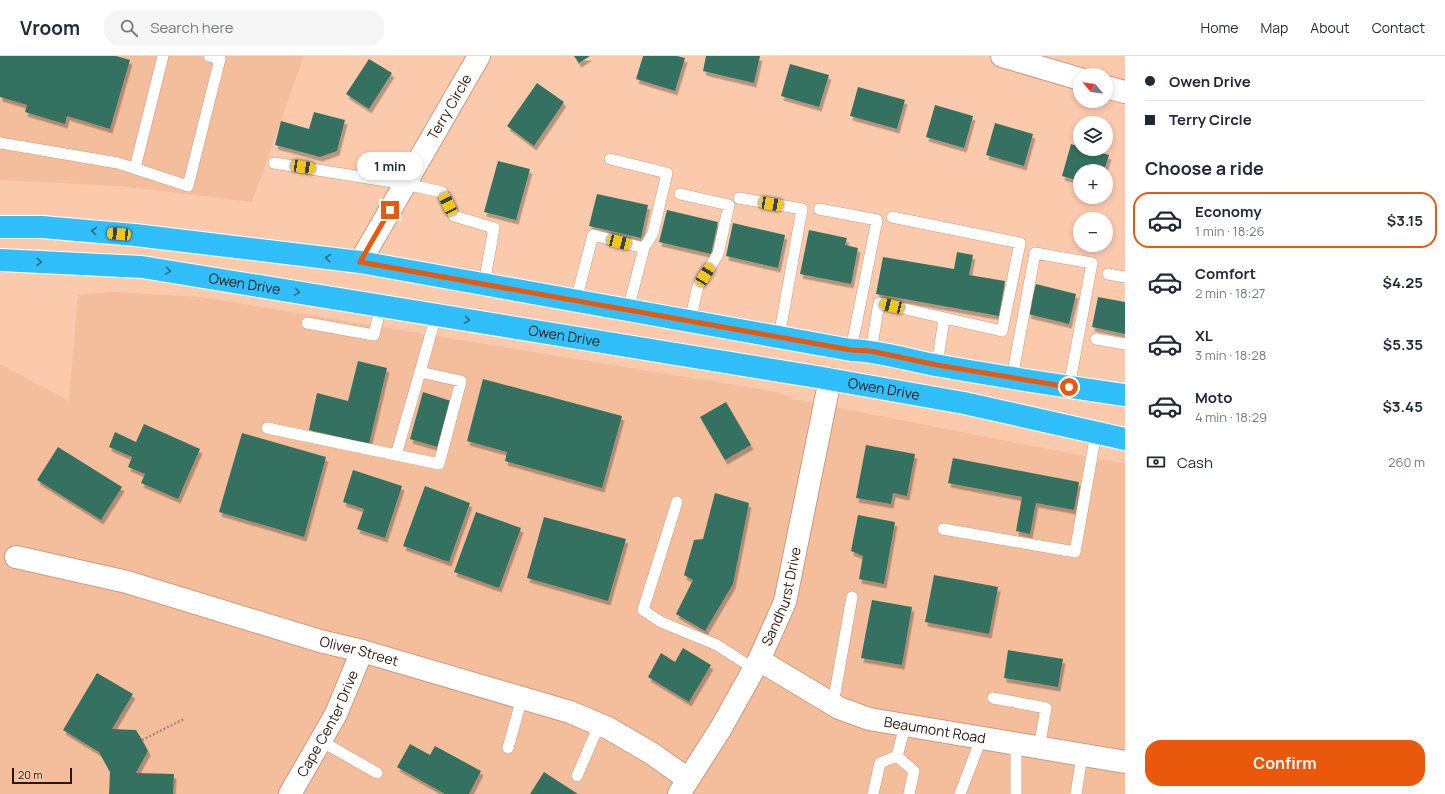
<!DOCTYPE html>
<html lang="en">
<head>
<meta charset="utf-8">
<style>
  :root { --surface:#fff; --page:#f6f6f7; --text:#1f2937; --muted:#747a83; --line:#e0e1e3; --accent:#ea580c }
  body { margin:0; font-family:Manrope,sans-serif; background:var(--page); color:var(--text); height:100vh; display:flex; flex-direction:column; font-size:15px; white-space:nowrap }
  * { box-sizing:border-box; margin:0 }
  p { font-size:13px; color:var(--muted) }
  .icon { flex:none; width:22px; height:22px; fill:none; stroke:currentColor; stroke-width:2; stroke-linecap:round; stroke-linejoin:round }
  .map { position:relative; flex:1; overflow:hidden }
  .side { display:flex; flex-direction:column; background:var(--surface); width:320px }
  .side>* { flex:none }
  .hud { display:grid; align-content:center; height:88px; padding:0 20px; background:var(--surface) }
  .needle { width:26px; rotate:299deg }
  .fabs { position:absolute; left:1073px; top:12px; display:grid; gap:8px }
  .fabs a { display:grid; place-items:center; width:40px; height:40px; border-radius:50%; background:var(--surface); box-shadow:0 2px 6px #0003; font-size:20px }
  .scale { position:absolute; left:12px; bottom:10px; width:60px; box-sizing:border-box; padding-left:4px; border:2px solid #28170c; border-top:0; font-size:11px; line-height:14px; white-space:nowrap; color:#28170c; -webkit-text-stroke:3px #fbcaad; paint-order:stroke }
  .end { position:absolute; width:18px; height:18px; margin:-9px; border:5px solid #ea580c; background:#fff; box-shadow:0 0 0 2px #fff }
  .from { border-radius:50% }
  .bubble { position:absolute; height:28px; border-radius:14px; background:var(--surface); box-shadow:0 2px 6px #0003; font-size:13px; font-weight:700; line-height:28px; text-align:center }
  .car { position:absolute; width:12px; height:24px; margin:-12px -6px; border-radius:5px; box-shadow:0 0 3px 1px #0007; background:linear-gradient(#f5c518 24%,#345 0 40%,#f5c518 0 76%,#345 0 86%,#f5c518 0) }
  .hud b { display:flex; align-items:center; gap:14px; height:38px; font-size:15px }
  .hud b+b { border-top:1px solid var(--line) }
  .hud i { width:10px; height:10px; background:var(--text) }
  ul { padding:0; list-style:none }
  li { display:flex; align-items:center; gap:12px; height:56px; margin:0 8px 6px; padding:0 12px; border:2px solid transparent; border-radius:16px }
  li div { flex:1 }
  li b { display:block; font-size:15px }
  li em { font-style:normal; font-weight:700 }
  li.current { border-color:var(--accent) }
  li>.icon { width:36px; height:36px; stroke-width:1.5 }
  h2 { padding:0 20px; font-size:18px; line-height:48px }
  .pay { display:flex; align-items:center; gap:10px; height:44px; padding:0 20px; font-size:15px }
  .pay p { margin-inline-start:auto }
  .button { display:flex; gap:8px; margin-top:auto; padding:8px 20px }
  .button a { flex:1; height:46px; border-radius:16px; background:var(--accent); color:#fff; font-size:16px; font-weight:700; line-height:46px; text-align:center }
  header { display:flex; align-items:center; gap:24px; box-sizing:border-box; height:56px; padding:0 20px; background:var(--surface); border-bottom:1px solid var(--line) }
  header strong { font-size:19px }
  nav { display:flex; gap:22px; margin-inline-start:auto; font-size:14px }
  .search { width:280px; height:36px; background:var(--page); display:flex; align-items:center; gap:10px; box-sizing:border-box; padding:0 14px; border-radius:16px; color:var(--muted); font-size:15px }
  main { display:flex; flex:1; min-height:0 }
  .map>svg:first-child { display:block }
  .built { fill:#f4bd9c }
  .building { fill:#367160; filter:url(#shadow) }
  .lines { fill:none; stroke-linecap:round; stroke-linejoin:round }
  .lane-casing { stroke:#c99b80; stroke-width:12 }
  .street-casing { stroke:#c99b80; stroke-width:24 }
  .highway-casing { stroke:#fff; stroke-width:24 }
  .path { stroke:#ab8670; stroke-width:2.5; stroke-dasharray:2 2; stroke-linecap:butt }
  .lane { stroke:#fff; stroke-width:11 }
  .street { stroke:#fff; stroke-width:22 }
  .highway { stroke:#31bffc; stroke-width:22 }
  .oneway { stroke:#2c6b84 }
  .route { stroke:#ea580c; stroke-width:5 }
  .labels { text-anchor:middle; stroke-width:3.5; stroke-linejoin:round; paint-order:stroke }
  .street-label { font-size:14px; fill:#28170c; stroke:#fbcaad }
</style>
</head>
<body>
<header>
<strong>Vroom</strong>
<div class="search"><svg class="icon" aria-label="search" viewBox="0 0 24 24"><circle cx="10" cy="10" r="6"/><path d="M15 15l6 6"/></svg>Search here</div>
<nav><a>Home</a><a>Map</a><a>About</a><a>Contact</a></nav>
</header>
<main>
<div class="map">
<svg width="1125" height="738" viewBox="0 0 1125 738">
  <defs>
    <filter id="shadow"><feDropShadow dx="2.5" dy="4.5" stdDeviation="0" flood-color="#0004"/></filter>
  </defs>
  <rect width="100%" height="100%" fill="#fbcaad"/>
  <path class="built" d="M 0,0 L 304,0 L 252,146 L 119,130 L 0,124 Z
    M 113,236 L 201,241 L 777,336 L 794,343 L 1125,408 L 1125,738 L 0,738 L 0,308 L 69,345 L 78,239 Z"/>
  <path class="building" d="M 0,0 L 116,0 L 130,4 L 110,73 L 67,60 L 65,68 L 25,56 L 27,49 L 0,41 Z
    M 574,0 L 590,0 L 579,7 Z
    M 643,0 L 677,0 L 685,2 L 675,35 L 636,23 Z
    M 706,0 L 760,0 L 754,27 L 703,15 Z
    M 369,3 L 392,17 L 369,53 L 346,38 Z
    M 790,8 L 829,19 L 819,51 L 781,40 Z
    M 537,27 L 564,46 L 534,90 L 507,70 Z
    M 858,31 L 905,44 L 897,73 L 850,60 Z
    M 935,49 L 973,60 L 964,92 L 926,81 Z
    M 314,56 L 345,64 L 337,95 L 320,101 L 275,89 L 281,65 L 309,73 Z
    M 995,67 L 1033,78 L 1024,110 L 986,99 Z
    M 1071,88 L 1080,91 L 1080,93 L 1087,93 L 1109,99 L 1104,115 L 1080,115 L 1080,125 L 1062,120 Z
    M 498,105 L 530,113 L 516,164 L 484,156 Z
    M 597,138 L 648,149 L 641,182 L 589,170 Z
    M 667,154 L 718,166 L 711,198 L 659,186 Z
    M 733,167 L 785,179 L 778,212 L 726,200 Z
    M 809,174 L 847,182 L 845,189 L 858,192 L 851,228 L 800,218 Z
    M 957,196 L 973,199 L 969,219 L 1005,225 L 999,260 L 876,238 L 883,201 L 954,213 Z
    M 1036,228 L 1076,238 L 1069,268 L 1028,258 Z
    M 1098,241 L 1125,246 L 1125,278 L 1092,271 Z
    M 358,305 L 387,312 L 369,388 L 309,374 L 317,337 L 348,345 Z
    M 483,323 L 622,360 L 602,432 L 505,405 L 507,396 L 467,385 Z
    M 423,336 L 451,345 L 438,391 L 410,383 Z
    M 726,346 L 751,389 L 725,404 L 700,361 Z
    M 144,368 L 200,393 L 178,443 L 141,427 L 145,418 L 128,411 L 132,401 L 109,391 L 115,376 L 136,386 Z
    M 242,377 L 326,401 L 304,481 L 219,456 Z
    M 866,389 L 915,398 L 907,440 L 893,437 L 891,448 L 856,442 Z
    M 58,391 L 122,431 L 101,464 L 37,424 Z
    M 953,402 L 1079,426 L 1074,454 L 1036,447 L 1030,478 L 1016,475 L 1022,441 L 948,427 Z
    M 353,414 L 402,430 L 385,482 L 357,473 L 364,453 L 343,446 Z
    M 425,430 L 470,447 L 449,506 L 403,490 Z
    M 715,437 L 749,447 L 733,528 L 705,575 L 676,558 L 693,524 L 684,519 L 694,484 L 703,483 Z
    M 476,456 L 521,472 L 499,532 L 454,516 Z
    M 858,459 L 895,466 L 884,528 L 859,523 L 863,500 L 851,495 Z
    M 544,461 L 626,483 L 608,545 L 527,522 Z
    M 934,519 L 998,531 L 989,578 L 925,566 Z
    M 872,544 L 912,551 L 902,609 L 861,602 Z
    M 683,592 L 711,609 L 689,646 L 648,621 L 661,597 L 675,606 Z
    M 1008,594 L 1063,603 L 1058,631 L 1004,622 Z
    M 97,617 L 133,638 L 112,673 L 136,674 L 142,684 L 148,695 L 136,717 L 174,718 L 173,738 L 109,738 L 110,716 L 99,696 L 63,674 Z
    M 410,688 L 430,699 L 435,690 L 481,715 L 469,738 L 445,738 L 397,711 Z
    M 544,716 L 578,738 L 530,738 Z"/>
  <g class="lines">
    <defs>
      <path id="lane" d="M 0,87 L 118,107 L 188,130 L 220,3 L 209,0
        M 610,103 L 667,117 L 653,177 L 644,192
        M 274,107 L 405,128 L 442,136 L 454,160 L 494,172 L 484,228
        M 135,112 L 163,0
        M 680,138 L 729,149 L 718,198 L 698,230 L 690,265
        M 739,142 L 802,153 L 779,281
        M 819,153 L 877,164 L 851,294
        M 1108,218 L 1125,221
        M 576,244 L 593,179 L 644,192 L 628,254
        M 307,267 L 374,279 L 381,250
        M 1096,283 L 1125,288
        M 871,295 L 879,247 L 1002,275 L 1020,187 L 892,161
        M 937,309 L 944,263
        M 1012,322 L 1035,197 L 1092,207 L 1069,331
        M 267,372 L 439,408 L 461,325 L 420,316 L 436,259
        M 396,399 L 420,316
        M 677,446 L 643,554 L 661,566 L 717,589 L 754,613
        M 943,473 L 1075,496 L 1096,377
        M 993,642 L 1046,652 L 1039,692
        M 833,648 L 852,541
        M 321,685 L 377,717
        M 1016,688 L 1016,738
        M 508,692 L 522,642
        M 897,700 L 914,715 L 909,738
        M 897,700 L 905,670
        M 577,720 L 599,669
        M 873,738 L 880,707 L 897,700
        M 960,738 L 981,683
        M 1076,738 L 1082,699"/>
      <g id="street">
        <path d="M 1002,0 L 1080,23"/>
        <path d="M 1106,31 L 1125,36"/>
        <path id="s1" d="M 360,206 L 479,0"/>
        <path id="s2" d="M 16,501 L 127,526 L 320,585 L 362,595 L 570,656 L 608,672 L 651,697 L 688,723"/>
        <path id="s3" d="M 759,604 L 839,652 L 869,663 L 1125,706"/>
        <path id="s4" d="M 290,738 L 336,658 L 362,595"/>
        <path id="s5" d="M 679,738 L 721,672 L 759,604 L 785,546 L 830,323"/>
      </g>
      <g id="highway">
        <path d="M 0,171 L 42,171 L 135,179 L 360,206 L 851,294 C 882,295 910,305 941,310 C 1002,321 1063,330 1125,339"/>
        <path id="s6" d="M 0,204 L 142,211 L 817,321 L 964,347 L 1125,383"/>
      </g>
    </defs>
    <use href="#lane" class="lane-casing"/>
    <use href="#street" class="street-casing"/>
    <use href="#highway" class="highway-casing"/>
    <path class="path" d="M 142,684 L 184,663"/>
    <use href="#lane" class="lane"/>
    <use href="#street" class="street"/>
    <use href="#highway" class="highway"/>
  </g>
  <defs><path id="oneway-chevron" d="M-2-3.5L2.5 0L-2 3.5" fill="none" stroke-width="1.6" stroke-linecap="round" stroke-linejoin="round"/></defs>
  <g class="oneway">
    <use href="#oneway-chevron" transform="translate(94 175) rotate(-175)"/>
    <use href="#oneway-chevron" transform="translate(328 202) rotate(-173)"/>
    <use href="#oneway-chevron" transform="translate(39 206) rotate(3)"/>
    <use href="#oneway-chevron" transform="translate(168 215) rotate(9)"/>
    <use href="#oneway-chevron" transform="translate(297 236) rotate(9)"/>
    <use href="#oneway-chevron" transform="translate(467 264) rotate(9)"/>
  </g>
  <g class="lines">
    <path class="route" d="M 390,154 L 360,206 L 851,294 L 871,295 L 937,309 L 1069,331"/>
  </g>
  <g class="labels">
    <g class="street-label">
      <text dy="5" stroke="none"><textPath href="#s1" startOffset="179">Terry Circle</textPath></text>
      <text dy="5" stroke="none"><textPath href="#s6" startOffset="246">Owen Drive</textPath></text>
      <text dy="5" stroke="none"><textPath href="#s6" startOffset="570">Owen Drive</textPath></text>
      <text dy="5" stroke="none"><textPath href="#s6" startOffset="894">Owen Drive</textPath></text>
      <text dy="5" stroke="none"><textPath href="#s5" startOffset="224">Sandhurst Drive</textPath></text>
      <text dy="5" stroke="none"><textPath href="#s2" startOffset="356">Oliver Street</textPath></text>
      <text dy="5" stroke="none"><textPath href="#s4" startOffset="80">Cape Center Drive</textPath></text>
      <text dy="5" stroke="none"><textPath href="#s3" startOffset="192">Beaumont Road</textPath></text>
    </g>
  </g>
</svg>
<div class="fabs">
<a><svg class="needle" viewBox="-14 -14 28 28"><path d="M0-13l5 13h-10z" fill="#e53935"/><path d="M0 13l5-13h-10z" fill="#747a83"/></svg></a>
<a><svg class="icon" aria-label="layers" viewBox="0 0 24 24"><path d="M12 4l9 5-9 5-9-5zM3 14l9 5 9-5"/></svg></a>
<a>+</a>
<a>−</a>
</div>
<div class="scale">20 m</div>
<i class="end from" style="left:1069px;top:331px"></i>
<i class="end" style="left:390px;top:154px"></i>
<div class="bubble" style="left:357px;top:96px;width:66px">1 min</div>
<i class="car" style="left:303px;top:111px;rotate:99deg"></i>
<i class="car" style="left:448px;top:148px;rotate:334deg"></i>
<i class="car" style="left:771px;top:148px;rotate:100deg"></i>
<i class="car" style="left:119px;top:178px;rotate:275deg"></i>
<i class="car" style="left:619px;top:186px;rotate:104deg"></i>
<i class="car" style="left:705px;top:219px;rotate:32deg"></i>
<i class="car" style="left:892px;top:250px;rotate:284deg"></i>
</div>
<section class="side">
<div class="hud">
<b><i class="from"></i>Owen Drive</b>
<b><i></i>Terry Circle</b>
</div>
<h2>Choose a ride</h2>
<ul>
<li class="current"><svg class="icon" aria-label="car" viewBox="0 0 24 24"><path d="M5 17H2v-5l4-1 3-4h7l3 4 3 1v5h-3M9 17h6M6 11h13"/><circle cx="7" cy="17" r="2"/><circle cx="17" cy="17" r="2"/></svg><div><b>Economy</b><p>1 min · 18:26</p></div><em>$3.15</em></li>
<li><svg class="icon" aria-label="car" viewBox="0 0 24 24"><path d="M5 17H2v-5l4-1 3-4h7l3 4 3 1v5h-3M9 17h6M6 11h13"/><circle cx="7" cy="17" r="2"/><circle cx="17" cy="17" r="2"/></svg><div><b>Comfort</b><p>2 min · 18:27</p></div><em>$4.25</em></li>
<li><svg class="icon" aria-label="car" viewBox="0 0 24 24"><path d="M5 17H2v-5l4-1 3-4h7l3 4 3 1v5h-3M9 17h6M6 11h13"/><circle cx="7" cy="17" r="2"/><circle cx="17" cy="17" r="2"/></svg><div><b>XL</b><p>3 min · 18:28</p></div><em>$5.35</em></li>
<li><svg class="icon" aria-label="car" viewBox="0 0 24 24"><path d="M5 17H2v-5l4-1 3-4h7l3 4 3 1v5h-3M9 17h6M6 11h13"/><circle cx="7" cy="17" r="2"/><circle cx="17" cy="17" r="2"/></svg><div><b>Moto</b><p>4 min · 18:29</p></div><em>$3.45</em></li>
</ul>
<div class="pay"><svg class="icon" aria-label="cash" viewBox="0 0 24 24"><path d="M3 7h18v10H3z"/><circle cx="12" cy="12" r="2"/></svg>Cash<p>260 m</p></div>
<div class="button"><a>Confirm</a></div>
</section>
</main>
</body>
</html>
